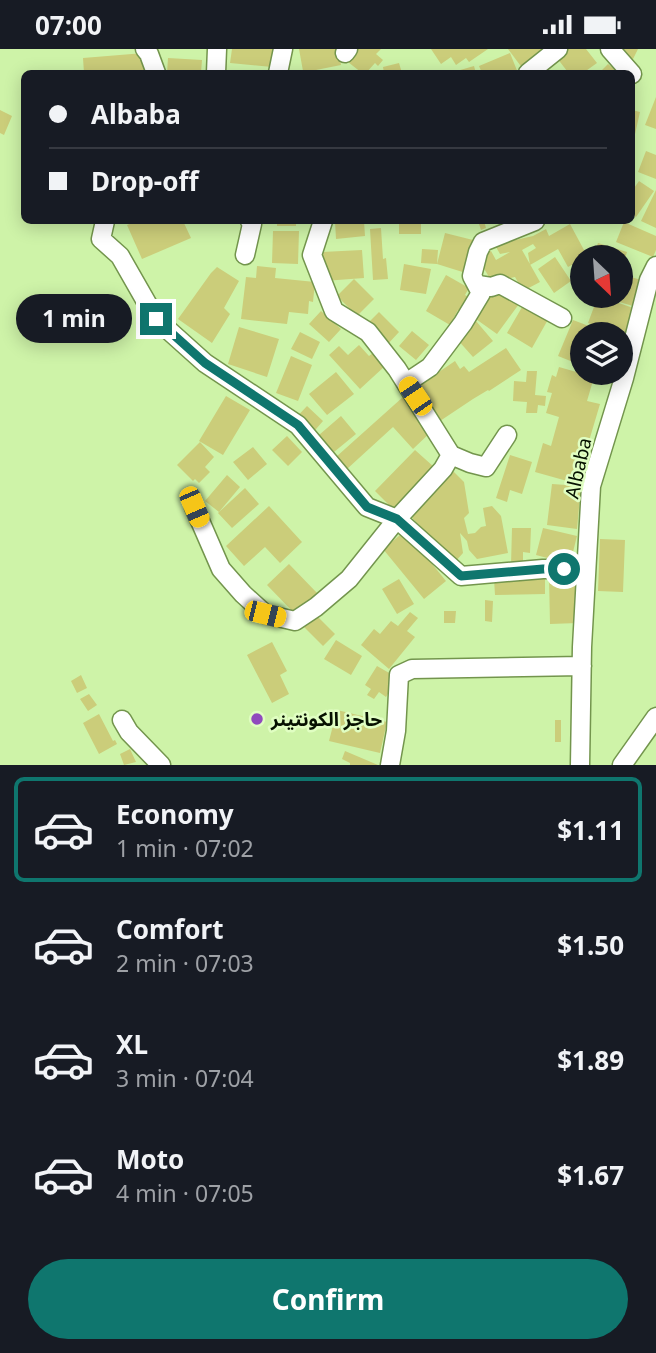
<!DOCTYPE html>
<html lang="en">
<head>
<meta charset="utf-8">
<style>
  :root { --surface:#171b24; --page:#242831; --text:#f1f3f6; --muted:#9ea1a6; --line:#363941; --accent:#0f766e }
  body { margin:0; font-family:"Noto Sans","Noto Sans Arabic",sans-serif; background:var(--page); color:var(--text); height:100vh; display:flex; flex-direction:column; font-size:26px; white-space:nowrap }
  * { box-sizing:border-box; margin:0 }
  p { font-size:23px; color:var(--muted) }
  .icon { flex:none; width:38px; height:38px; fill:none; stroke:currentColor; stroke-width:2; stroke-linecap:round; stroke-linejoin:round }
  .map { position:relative; height:716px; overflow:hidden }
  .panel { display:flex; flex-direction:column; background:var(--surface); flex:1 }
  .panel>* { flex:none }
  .banner { position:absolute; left:21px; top:21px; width:614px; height:154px; border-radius:10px; box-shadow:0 4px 18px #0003; display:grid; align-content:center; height:154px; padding:0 28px; background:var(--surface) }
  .needle { width:46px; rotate:155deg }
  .fabs { position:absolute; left:570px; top:196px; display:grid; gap:14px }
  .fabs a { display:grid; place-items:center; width:63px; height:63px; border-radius:50%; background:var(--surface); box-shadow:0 4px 18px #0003; font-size:35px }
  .end { position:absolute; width:32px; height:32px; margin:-16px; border:9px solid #0f766e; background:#fff; box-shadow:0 0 0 4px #fff }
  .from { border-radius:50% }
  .bubble { position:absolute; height:49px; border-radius:24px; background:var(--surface); box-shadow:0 4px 18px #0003; font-size:23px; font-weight:700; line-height:49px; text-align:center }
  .car { position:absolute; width:21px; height:42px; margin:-21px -10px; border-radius:9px; box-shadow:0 0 5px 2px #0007; background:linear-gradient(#f5c518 24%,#345 0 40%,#f5c518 0 76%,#345 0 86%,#f5c518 0) }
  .banner b { display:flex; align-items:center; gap:24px; height:66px; font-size:26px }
  .banner b+b { border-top:2px solid var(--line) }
  .banner i { width:18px; height:18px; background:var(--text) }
  ul { padding:12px 0 0; list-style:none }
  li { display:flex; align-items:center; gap:21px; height:105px; margin:0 14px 10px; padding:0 14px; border:4px solid transparent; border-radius:10px }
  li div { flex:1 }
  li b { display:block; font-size:26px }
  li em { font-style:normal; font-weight:700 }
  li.selected { border-color:var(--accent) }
  li>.icon { width:63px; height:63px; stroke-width:1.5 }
  .button { display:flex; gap:14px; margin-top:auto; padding:14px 28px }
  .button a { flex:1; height:80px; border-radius:42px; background:var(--accent); color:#fff; font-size:28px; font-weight:700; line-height:80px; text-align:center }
  .status { display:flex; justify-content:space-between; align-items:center; height:49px; padding:0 35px; background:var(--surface); direction:ltr }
  .status svg { height:19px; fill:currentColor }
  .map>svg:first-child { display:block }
  .building { fill:#cbcd7a }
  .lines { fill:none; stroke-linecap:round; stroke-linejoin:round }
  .minor-casing { stroke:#73954d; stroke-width:21 }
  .minor { stroke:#fff; stroke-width:18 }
  .route { stroke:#0f766e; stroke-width:9 }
  .poi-dot { fill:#904abd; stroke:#e0fec2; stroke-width:2.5 }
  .labels { text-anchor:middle; stroke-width:5; stroke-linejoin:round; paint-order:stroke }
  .street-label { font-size:19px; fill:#061100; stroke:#e0fec2 }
  .poi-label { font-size:19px; font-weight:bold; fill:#061100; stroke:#e0fec2; text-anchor:start }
</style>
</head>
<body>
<div class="status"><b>07:00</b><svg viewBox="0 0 49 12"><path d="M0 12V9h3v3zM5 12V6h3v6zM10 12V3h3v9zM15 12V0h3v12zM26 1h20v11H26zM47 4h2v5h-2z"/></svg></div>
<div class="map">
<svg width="656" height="716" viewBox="0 0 656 716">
  <rect width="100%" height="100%" fill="#cef3a8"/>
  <path class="building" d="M 232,0 L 273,0 L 272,18 L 230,14 Z
    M 299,0 L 338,0 L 341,16 L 316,21 L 317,24 L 298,24 L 303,22 Z
    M 358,0 L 381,0 L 376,5 L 383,11 L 378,17 L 375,14 L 366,24 L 362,24 L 348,13 Z
    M 431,0 L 488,0 L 469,13 L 466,9 L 456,16 L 451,8 L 441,15 Z
    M 508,0 L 541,0 L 544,3 L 523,20 Z
    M 568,0 L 586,0 L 597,14 L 583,24 L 563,24 L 567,22 L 557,9 Z
    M 614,0 L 638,0 L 633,10 Z
    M 144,4 L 146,24 L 84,24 L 83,9 Z
    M 510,4 L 518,24 L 482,24 L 479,17 Z
    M 168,9 L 202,11 L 201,24 L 167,24 Z
    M 399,14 L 402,24 L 384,24 L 383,18 Z
    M 608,15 L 619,24 L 599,24 Z
    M 474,17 L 476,24 L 450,24 Z
    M 656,48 L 656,80 L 645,76 Z
    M 0,61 L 12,67 L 4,86 L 0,84 Z
    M 632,61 L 640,63 L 633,94 L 632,94 Z
    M 646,102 L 656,106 L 656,130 L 638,123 Z
    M 639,132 L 654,142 L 636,168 L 632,165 L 632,142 Z
    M 656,141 L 656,179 L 641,172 Z
    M 137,172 L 183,172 L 191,189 L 142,210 L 127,176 Z
    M 277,172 L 296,172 L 296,177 L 277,177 Z
    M 335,172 L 364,172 L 365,187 L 336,190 Z
    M 399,172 L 421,172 L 421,185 L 399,185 Z
    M 478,172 L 484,172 L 486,179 L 481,181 Z
    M 624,173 L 656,187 L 656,201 L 653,208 L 616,193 Z
    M 570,175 L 584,201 L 586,208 L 583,208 L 583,210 L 568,218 L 558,200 L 530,216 L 528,204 L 536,199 L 533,195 L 522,201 L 540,233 L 523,242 L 515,228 L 501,231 L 493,235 L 478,209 L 491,202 L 496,211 L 510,203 L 500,205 L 492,191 L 509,188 L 511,192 L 533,187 L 546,180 L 549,187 Z
    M 381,179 L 383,210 L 386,209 L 388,230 L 373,231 L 370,180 Z
    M 273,182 L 299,182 L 298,215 L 272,214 Z
    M 445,184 L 477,192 L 469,225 L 437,215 L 421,214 L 422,200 L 438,201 L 437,215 Z
    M 598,194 L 627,203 L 622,219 L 621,208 L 593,208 Z
    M 362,201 L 364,229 L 324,232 L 322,203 Z
    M 555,208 L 571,232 L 554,244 L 538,220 Z
    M 404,215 L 431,220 L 426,245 L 400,241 Z
    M 257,217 L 276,219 L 275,229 L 315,233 L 313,253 L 309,252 L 308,265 L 289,263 L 287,275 L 241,270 L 246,228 L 256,229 Z
    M 217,218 L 239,232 L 224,259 L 230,265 L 212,294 L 178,270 L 211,224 Z
    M 621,225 L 641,231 L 633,257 L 602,248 L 636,260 L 627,287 L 588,274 L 598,247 L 621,247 Z
    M 446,226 L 469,239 L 465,246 L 472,250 L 463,265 L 458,261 L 450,276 L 426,262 Z
    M 354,230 L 374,250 L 357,267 L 337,247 Z
    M 495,238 L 519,255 L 497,285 L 473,268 Z
    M 525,253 L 550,267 L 532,299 L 507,284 Z
    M 321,262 L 341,280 L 329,293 L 309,275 Z
    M 379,263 L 399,283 L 386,297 L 365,277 Z
    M 573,271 L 594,279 L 591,285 L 583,285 L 583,317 L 558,307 Z
    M 476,272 L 493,292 L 473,308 L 456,289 Z
    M 239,278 L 279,290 L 267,328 L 228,315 Z
    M 412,282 L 429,296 L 416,311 L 399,297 Z
    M 300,283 L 320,293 L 312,310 L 291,300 Z
    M 359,296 L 369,307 L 373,304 L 385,317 L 360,340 L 329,306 L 339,297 L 348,306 Z
    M 506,299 L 521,321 L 489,342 L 488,341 L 473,350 L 440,372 L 417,338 L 455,312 L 460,320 L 464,317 L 469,323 Z
    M 291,307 L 312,316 L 298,352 L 276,344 Z
    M 559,318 L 594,328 L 587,352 L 600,355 L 586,402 L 595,404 L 585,437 L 535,423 L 543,394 L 551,397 L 559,368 L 546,364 L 552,344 L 547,343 L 552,326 L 556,328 Z
    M 527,322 L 537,322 L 535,346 L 546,347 L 545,357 L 538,356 L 537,364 L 526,364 L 527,353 L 513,352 L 514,332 L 526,333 Z
    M 336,323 L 354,345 L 327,366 L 309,345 Z
    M 226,347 L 250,361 L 223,406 L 199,392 Z
    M 403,348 L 433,381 L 413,400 L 393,378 L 347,420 L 336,408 Z
    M 307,357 L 323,372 L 310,387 L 293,372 Z
    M 341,367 L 356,385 L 334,403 L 319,386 Z
    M 287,387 L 302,403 L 288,417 L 272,401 Z
    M 200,393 L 214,408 L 205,418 L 210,423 L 199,434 L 195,430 L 193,432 L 177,416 Z
    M 253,398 L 267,415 L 248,431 L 233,413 Z
    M 415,401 L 434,418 L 393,460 L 375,442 Z
    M 510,406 L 532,413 L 522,445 L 510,441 L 507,453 L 496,449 Z
    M 453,422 L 464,433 L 469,464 L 464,469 L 468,485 L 475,484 L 481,478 L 486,477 L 483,459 L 492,457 L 501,467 L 508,504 L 477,510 L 469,501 L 467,492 L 460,484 L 463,504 L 455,513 L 413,470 L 411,463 Z
    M 227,426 L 240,438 L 219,463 L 205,452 Z
    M 552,435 L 581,437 L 577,480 L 547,476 Z
    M 245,439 L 259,455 L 232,479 L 218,464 Z
    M 269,457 L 302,493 L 280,514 L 265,498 L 244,517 L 226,497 Z
    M 512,479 L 531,479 L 530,504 L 523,503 L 523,516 L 511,516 Z
    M 543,479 L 577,487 L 570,515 L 536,506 Z
    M 405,482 L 446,532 L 424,550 L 383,500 Z
    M 600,490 L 625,491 L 623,543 L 598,542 Z
    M 289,515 L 318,545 L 296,566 L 267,536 Z
    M 567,527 L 567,535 L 577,534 L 578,574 L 550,575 L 549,528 Z
    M 545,529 L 545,545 L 495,546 L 494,530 Z
    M 399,530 L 414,555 L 397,565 L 382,540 Z
    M 485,551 L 493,552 L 492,573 L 485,572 Z
    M 444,562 L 456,562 L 455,574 L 444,574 Z
    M 410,563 L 418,569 L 407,582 L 415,588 L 389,620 L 361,596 L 374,580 L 380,585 L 391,572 L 398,577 Z
    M 316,566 L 335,585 L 323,597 L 304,578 Z
    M 336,591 L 362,607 L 351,626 L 324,610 Z
    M 272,593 L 287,622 L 280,626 L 289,645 L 272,654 L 247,606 Z
    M 377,617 L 398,629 L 386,648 L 379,643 L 374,650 L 367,646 L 371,640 L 365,636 Z
    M 81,626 L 87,639 L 77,644 L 71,632 Z
    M 89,645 L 97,656 L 88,662 L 80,650 Z
    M 337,661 L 387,673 L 380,704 L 329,692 Z
    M 99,665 L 113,692 L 115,691 L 117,695 L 99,705 L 83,674 Z
    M 555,671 L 561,671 L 561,693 L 555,693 Z
    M 130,700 L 136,713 L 124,716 L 120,705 Z
    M 345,702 L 378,716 L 350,716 L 350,714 L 342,710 Z"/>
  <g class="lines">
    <defs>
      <path id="minor" d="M 145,0 L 149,5 L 156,24
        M 610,0 L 632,25
        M 345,4 L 348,0
        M 216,24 L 217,0
        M 278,24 L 283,0
        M 528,24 L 558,0
        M 105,172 L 101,190 L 120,207 L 156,270 L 205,314 L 298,376 L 367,458 L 397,470 L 349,530 L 316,558 L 295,572 L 265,565 L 243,545 L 221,520 L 194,458
        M 323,172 L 312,206 L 334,262 L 368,283 L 397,320 L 451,406 L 443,420 L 397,470 L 461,527 L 543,520 L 586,520
        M 245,206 L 252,175 L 250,172
        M 478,236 L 491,238 L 500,235 L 562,269
        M 406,334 L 430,318 L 463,274 L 481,244 L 472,227 L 478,203 L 483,193 L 535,172
        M 451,406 L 470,414 L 486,418 L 507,386
        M 122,671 L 129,683 L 161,716
        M 390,716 L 396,682 L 399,626 L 412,620 L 582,617
        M 580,716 L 582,598 L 591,437 L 624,329 L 649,231 L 656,217
        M 622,716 L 656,668"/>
    </defs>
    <use href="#minor" class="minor-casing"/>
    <use href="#minor" class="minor"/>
  </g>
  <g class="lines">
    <path class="route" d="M 156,270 L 205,314 L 298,376 L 367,458 L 397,470 L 461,527 L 543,520 L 564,520"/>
  </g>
  <circle class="poi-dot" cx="257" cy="670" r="7"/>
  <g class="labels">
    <g class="street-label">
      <text transform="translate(578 419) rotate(-77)" y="7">Albaba</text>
    </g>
    <g class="poi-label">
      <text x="271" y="677">حاجز الكونتينر</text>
    </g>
  </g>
</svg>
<div class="fabs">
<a><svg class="needle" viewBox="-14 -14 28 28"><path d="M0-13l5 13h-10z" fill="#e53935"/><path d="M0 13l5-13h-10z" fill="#9ea1a6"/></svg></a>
<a><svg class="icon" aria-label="layers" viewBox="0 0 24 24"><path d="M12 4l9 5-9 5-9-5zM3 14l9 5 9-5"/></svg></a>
</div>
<i class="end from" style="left:564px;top:520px"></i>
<i class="end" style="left:156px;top:270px"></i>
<div class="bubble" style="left:16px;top:245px;width:116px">1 min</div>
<i class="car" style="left:415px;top:347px;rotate:326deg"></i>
<i class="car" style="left:194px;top:458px;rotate:157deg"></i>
<i class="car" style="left:265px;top:565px;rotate:104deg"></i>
<div class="banner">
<b><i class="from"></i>Albaba</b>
<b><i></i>Drop-off</b>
</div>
</div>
<section class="panel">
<ul>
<li class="selected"><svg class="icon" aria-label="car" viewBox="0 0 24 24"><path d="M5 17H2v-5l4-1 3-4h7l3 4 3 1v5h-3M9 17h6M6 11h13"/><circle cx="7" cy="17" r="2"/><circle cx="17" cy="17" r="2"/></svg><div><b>Economy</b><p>1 min · 07:02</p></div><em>$1.11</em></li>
<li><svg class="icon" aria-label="car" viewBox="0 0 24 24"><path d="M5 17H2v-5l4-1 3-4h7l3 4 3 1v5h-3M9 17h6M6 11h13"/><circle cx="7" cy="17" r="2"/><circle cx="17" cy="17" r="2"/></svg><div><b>Comfort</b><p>2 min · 07:03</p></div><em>$1.50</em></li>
<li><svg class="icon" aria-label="car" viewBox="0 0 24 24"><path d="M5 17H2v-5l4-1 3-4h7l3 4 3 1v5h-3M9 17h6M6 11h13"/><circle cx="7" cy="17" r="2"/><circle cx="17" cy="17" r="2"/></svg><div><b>XL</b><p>3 min · 07:04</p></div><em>$1.89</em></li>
<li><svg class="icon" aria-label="car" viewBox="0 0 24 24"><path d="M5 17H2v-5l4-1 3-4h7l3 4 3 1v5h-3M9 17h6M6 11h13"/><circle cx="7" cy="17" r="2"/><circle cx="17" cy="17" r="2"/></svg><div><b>Moto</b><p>4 min · 07:05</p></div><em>$1.67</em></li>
</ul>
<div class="button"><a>Confirm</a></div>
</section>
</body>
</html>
